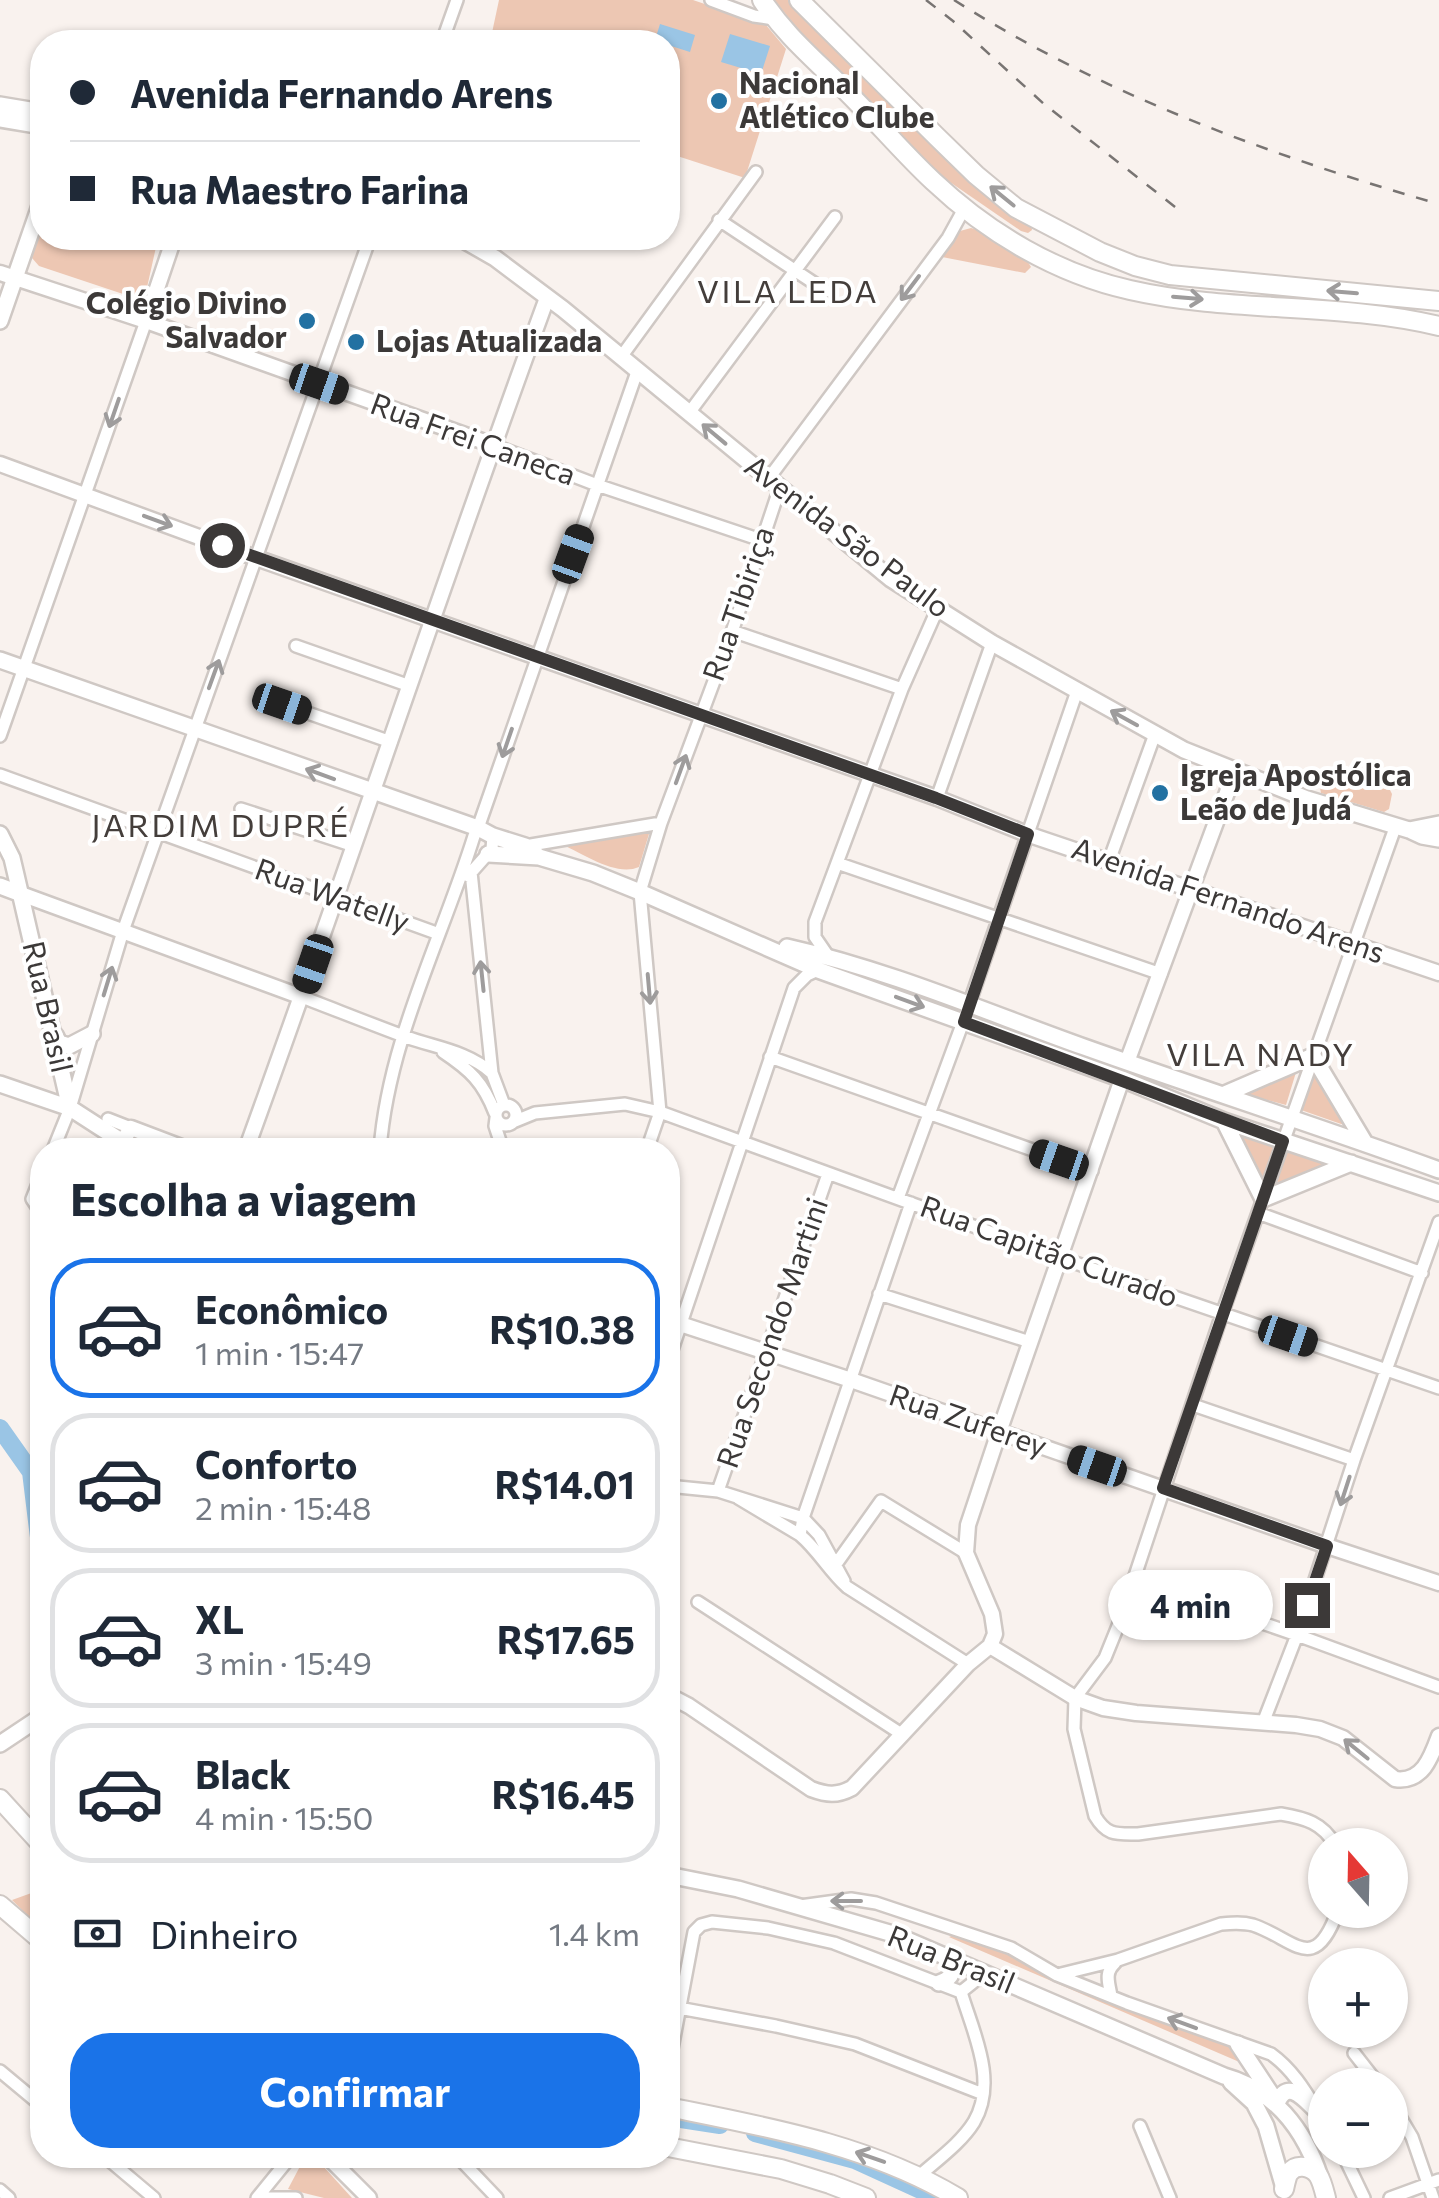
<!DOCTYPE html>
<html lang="pt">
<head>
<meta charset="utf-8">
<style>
  :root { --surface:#fff; --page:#f2f2f3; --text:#1f2937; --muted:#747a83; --line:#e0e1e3; --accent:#1a73e8 }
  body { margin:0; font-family:Commissioner,sans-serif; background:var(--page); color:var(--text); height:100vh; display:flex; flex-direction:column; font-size:38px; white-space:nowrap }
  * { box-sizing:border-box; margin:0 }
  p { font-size:32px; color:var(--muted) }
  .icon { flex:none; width:55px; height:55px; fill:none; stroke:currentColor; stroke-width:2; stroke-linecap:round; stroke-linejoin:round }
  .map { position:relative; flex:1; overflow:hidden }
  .details { position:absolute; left:30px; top:1138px; width:650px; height:1030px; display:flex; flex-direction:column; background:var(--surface); border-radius:40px; box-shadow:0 2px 8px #0004 }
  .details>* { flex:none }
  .guide { position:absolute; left:30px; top:30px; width:650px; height:220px; border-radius:40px; box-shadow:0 2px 8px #0004; display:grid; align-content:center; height:220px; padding:0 40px; background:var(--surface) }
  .needle { width:65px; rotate:340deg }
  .tools { position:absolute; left:1308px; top:1828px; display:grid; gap:20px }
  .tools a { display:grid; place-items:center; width:100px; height:100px; border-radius:50%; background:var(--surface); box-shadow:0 2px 8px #0004; font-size:50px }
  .end { position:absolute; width:45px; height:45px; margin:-22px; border:12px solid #3c3938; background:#fff; box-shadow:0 0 0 5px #fff }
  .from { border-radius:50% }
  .bubble { position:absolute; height:70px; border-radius:35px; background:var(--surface); box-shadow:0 2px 8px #0004; font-size:32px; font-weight:700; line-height:70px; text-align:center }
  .car { position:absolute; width:30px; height:60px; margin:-30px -15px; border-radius:12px; box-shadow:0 0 8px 2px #0007; background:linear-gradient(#222 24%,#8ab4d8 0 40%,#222 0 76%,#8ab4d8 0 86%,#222 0) }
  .guide b { display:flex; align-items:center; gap:35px; height:95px; font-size:38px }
  .guide b+b { border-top:2px solid var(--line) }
  .guide i { width:25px; height:25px; background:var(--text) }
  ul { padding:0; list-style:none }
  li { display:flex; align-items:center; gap:30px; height:140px; margin:0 20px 15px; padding:0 20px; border:5px solid var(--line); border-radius:40px }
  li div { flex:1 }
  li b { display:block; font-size:38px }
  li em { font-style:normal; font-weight:700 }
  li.on { border-color:var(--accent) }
  li>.icon { width:90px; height:90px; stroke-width:1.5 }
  h2 { padding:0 40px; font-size:45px; line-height:120px }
  .pay { display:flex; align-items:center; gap:25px; height:110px; padding:0 40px; font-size:38px }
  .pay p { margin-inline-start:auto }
  .button { display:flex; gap:20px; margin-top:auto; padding:20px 40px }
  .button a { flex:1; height:115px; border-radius:40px; background:var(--accent); color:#fff; font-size:40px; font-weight:700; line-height:115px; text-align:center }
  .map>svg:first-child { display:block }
  .green { fill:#edc7b3 }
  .water { fill:#9ac5e5 }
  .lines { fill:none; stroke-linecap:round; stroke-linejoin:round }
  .river { stroke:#9ac5e5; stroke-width:18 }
  .minor-casing { stroke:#cfc8c4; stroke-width:16 }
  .tertiary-casing { stroke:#cfc8c4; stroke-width:19 }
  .secondary-casing { stroke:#cfc8c4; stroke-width:20 }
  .primary-casing { stroke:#cfc8c4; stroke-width:22 }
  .minor { stroke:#fff; stroke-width:11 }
  .tertiary { stroke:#fff; stroke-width:14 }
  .secondary { stroke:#fff; stroke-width:15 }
  .primary { stroke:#fff; stroke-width:18 }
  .rail { stroke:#787472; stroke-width:2.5; stroke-dasharray:12 12; stroke-linecap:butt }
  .oneway { stroke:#9e9c9c }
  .route { stroke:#3c3938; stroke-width:12 }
  .poi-dot { fill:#2271a2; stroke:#fff; stroke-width:4 }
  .labels { text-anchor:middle; stroke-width:8; stroke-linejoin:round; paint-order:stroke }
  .poi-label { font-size:30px; font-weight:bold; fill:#3c3938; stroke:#fff; text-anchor:start }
  .street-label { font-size:30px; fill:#3c3938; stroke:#fff }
  .neighbourhood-label { font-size:32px; letter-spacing:2.5px; fill:#443e3b; stroke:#fff }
</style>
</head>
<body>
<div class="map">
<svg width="1439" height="2198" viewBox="0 0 1439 2198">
  <rect width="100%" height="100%" fill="#f9f2ee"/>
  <path class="green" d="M 499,0 L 693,0 L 766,25 L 786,49 L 745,178 L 668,153 L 668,42 L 490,42 Z
    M 774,0 L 788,0 L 1031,223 L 1032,230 L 1028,233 L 1021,231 L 944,178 L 898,137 L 811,45 Z
    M 42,219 L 42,238 L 158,238 L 144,301 L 39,266 L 32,258 L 34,243 Z
    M 971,228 C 991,234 1021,248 1031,267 L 1025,273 L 942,257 L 960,231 Z
    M 1330,776 L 1390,790 L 1392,794 L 1389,809 L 1384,812 L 1321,793 L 1319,783 L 1324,778 Z
    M 645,831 L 649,834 L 639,867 C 616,877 584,854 563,845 Z
    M 1297,1069 L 1286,1105 L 1240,1093 Z
    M 1315,1069 L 1344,1125 L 1301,1110 Z
    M 1232,1128 L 1274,1145 L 1261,1187 Z
    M 1287,1152 L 1333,1167 L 1275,1189 Z
    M 42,1886 L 42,1930 L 12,1900 L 37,1891 Z
    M 960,1932 L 1235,2047 L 1251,2067 L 949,1937 Z
    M 306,2155 L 313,2155 L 352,2198 L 324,2198 L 288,2189 Z"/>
  <path class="water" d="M 660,24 L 695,35 L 690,52 L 668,45 L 668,42 L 655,40 Z
    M 730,34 L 770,46 L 761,74 L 721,62 Z"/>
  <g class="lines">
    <path class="river" d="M 0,1428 L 31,1472 L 42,1562
      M 668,2117 L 720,2125
      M 755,2133 L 855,2160 L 938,2198"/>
    <defs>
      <path id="minor" d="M 711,0 L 754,16 L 774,19
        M 442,42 L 457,0
        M 719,220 L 826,291
        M 621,357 L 756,172
        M 689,413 L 835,217
        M 493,445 L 597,485 L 761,540
        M 769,478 L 948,238 L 965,207
        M 732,631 L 902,689
        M 296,646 L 410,686
        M 282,704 L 391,742
        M 0,736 L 146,321
        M 0,775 L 439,934
        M 937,798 L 992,643
        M 241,809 L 354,846
        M 525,846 L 661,823
        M 1109,861 L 1155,734
        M 837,863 L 1161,974
        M 471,872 L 492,1073 L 504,1105
        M 468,876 L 492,849 L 493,836
        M 828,956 L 815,937 L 815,922 L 902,689 L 937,610
        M 302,997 C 336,1010 371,1024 406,1037 C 437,1048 467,1051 492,1073
        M 443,1052 C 470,1070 483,1082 495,1113
        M 770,1057 L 1092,1171
        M496 1115a10 10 0 1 1 20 0a10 10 0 1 1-20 0Z
        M 496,1118 L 495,1126 L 503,1150
        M 108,1119 L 131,1128
        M 513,1122 L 535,1113 L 625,1104 L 660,1112 L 1061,1258 L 1439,1388
        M 53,1150 L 70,1108 L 123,931 L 370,238
        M 380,1150 C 388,1041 442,939 474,836 L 478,828 L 638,369
        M 647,1150 L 660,1112 L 640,892 L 661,823 L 729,641 L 780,487
        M 42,1174 L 32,1199 L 42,1214
        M 898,1198 L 963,1022 L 1077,691
        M 1258,1213 L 1422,1273
        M 879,1294 L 1030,1342
        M 668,1362 L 794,988 L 807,975 L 818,970
        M 1193,1405 L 1354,1460
        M 668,1486 L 718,1491 L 803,1518 L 819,1535 L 844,1581
        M 718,1491 L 828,1174
        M 738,1498 L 800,1535 C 818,1550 829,1571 847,1587 L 968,1664
        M 800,1535 L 803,1518 L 911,1203
        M 836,1564 L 881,1501 L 966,1553
        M 1135,1579 L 1297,1635 L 1439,1687
        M 698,1602 L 903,1735
        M 1263,1723 L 1297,1635 L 1354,1460 L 1439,1222
        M 1335,1845 C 1323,1823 1305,1818 1281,1814 L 1138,1834 C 1116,1834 1107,1836 1095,1816 L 1074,1729 L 1075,1698 L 1105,1658 L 1120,1621 L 1222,1314 L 1396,825
        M 800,1906 L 851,1899 L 876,1903 L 1011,1948 L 1057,1975 L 1127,2003 L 1271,2054 C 1296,2072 1309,2098 1325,2123
        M 1061,1974 L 1118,1960 L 1221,1924 C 1232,1923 1242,1922 1253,1925 C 1295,1939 1314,1977 1338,1910
        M 961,1992 L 976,1980 L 991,1976
        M 1111,1996 C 1109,1983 1104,1973 1115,1963
        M 668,2006 L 776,2026 L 855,2044 L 983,2094
        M 1354,2053 L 1379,2085
        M 668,2070 L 694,1932 L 701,1925 L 712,1922 L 768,1928 L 834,1943 L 961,1992
        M 0,2071 L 42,2106
        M 1390,2100 L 1412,2137 L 1433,2198
        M 1140,2126 L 1170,2198
        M 1341,2150 L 1364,2198
        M 103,2155 L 154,2198
        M 456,2155 L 497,2198
        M 918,2177 C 937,2160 961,2143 974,2122 C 998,2081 973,2032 961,1992
        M 0,2190 L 9,2198
        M 257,2198 L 292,2155
        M 258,2198 L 296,2198
        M 1390,2198 L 1439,2180"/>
      <path id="tertiary" d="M 0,273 L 146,321 L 493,445
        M 146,321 L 174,238
        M 0,464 L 256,558 L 937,798 L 1027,834 L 1439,973
        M 21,894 L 302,997
        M 1127,1062 L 1235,771
        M 122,1142 L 131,1128 L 189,1150
        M 246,1150 C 349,867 443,581 547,298
        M 668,1320 L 851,1380 L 1327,1546 L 1439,1583
        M 990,1646 L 1075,1698 L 1103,1708 L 1136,1713 L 1296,1725 L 1320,1729 L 1343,1738 L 1395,1779 C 1422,1783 1431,1758 1439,1736
        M 668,1695 L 689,1706 L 811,1789 C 827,1795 837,1796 852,1788 L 968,1664 L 990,1646 L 995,1634 L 992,1614 L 966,1553 L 968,1525 L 999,1432 L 1122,1079
        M 326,2155 L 369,2198"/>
      <path id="secondary" d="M 0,105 L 42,112
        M 0,119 L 42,126
        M 460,238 L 495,258 L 563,309 L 891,579 L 992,643 L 1184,750 L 1307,799 L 1409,830 L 1422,836 L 1439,839
        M 0,321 L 42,200
        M 0,660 L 478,828 L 493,836 L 525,846 L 539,857 L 593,873 L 640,892 L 818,970 L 1122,1079 L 1224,1121 L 1439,1193
        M 1409,830 L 1439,824
        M 0,834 L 12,858 L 16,875 L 70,1108
        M 488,854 L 539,857
        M 0,886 L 21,894
        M 787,947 C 889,970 986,1012 1084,1047 C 1202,1089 1321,1127 1439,1170
        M 55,1035 L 59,1043 L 69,1046 L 92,1034
        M 0,1084 L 70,1108 L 135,1150
        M 1225,1094 L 1313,1056 L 1365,1143
        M 1224,1121 L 1263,1199 L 1351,1163
        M 0,1744 L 42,1716
        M 668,1875 L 738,1889 L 893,1934 L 1224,2076 C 1274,2090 1304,2129 1320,2177
        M 939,1983 C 954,1978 954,1971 948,1957
        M 1238,2044 L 1277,2103 C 1288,2078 1304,2099 1317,2111
        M 1231,2082 L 1254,2103 L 1266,2126 L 1284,2188"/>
      <path id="primary" d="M 762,0 C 787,38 818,62 849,94 C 878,123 904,154 933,181 C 988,233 1057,274 1130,290 C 1230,313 1339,302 1439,326
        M 799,0 L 937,137 L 976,175 L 1016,208 L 1100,252 L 1135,266 L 1170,275 L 1439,301
        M 0,1799 L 42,1845
        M 0,1905 L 42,1941
        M 668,2107 C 767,2127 870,2145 958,2198
        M 668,2147 L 781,2169 L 830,2184 L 866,2198
        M 1284,2189 C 1285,2185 1287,2175 1289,2173 C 1296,2163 1311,2166 1318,2175 C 1322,2181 1324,2190 1326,2198"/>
    </defs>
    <use href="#minor" class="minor-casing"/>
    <use href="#tertiary" class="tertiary-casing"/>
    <use href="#secondary" class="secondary-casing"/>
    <use href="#primary" class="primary-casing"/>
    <use href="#minor" class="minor"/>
    <use href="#tertiary" class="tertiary"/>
    <use href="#secondary" class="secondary"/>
    <use href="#primary" class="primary"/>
    <path class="rail" d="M 926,0 L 953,21 L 1044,104 L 1179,210
      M 954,0 C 1102,94 1271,156 1439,204"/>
  </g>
  <defs><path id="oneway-shaft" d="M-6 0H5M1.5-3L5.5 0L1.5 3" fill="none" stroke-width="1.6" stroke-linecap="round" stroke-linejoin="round" transform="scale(2.5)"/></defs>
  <g class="oneway">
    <use href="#oneway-shaft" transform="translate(1002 196) rotate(-141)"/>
    <use href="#oneway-shaft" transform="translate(910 288) rotate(127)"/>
    <use href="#oneway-shaft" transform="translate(1342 292) rotate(-175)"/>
    <use href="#oneway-shaft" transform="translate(1188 298) rotate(5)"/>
    <use href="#oneway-shaft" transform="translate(114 413) rotate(109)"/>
    <use href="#oneway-shaft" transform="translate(714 434) rotate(-140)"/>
    <use href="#oneway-shaft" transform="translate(158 521) rotate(20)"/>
    <use href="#oneway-shaft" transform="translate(214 674) rotate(-70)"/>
    <use href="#oneway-shaft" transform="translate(1124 718) rotate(-151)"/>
    <use href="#oneway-shaft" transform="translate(507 743) rotate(109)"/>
    <use href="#oneway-shaft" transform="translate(681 769) rotate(-70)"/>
    <use href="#oneway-shaft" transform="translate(320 774) rotate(-160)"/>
    <use href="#oneway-shaft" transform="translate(482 976) rotate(-96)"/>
    <use href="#oneway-shaft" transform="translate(108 981) rotate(-73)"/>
    <use href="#oneway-shaft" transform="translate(649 989) rotate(85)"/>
    <use href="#oneway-shaft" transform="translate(910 1002) rotate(20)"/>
    <use href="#oneway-shaft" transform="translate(1345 1491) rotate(108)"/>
    <use href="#oneway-shaft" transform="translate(1356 1749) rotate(-141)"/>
    <use href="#oneway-shaft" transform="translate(846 1901) rotate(-180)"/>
    <use href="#oneway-shaft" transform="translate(1182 2023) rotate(-160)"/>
    <use href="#oneway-shaft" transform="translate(870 2157) rotate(-161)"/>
  </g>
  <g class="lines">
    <path class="route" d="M 222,545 L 936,798 L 1028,834 L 964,1022 L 1283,1141 L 1163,1488 L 1327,1546 L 1307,1605"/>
  </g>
  <g class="poi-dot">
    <circle cx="719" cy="101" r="10"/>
    <circle cx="307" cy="321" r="10"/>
    <circle cx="356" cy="342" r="10"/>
    <circle cx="1160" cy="793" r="10"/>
  </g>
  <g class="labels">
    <g class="poi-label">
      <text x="739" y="94">Nacional<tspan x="739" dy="34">Atlético Clube</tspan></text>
      <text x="287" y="314" text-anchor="end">Colégio Divino<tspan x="287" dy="34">Salvador</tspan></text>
      <text x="376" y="352">Lojas Atualizada</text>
      <text x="1180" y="786">Igreja Apostólica<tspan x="1180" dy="34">Leão de Judá</tspan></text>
    </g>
    <g class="street-label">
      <text transform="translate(473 440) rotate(20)" y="10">Rua Frei Caneca</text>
      <text transform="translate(847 537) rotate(37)" y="10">Avenida São Paulo</text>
      <text transform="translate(739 604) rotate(-71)" y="10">Rua Tibiriça</text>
      <text transform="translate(332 896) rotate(20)" y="10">Rua Watelly</text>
      <text transform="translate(1228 901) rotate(19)" y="10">Avenida Fernando Arens</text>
      <text transform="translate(47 1007) rotate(77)" y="10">Rua Brasil</text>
      <text transform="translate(1049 1252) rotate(20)" y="10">Rua Capitão Curado</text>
      <text transform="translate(773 1333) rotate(-71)" y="10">Rua Secondo Martini</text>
      <text transform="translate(968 1421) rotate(19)" y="10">Rua Zuferey</text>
      <text transform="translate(951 1960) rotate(22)" y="10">Rua Brasil</text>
    </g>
    <g class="neighbourhood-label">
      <text x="788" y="303">VILA LEDA</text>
      <text x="221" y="837">JARDIM DUPRÉ</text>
      <text x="1261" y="1066">VILA NADY</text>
    </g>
  </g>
</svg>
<div class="tools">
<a><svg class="needle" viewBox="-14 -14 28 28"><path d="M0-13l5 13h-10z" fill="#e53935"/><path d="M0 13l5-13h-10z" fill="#747a83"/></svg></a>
<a>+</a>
<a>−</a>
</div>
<i class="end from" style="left:222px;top:545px"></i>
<i class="end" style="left:1307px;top:1605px"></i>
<div class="bubble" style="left:1108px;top:1570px;width:165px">4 min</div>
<i class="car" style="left:319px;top:384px;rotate:109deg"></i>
<i class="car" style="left:573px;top:554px;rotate:20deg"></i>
<i class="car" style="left:282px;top:704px;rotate:109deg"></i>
<i class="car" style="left:313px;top:964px;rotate:199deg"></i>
<i class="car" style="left:1059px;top:1160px;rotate:289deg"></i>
<i class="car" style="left:1288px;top:1336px;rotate:109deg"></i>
<i class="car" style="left:1097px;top:1466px;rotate:289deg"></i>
<div class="guide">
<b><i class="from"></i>Avenida Fernando Arens</b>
<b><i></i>Rua Maestro Farina</b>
</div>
<section class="details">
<h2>Escolha a viagem</h2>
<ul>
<li class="on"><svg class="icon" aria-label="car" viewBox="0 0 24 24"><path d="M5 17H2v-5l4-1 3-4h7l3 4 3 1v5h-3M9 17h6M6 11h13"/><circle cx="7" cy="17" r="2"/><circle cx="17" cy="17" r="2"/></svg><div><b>Econômico</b><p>1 min · 15:47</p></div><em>R$10.38</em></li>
<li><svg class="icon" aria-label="car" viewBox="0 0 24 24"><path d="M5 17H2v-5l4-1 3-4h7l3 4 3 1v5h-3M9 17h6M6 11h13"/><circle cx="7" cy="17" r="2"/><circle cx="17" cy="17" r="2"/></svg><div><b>Conforto</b><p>2 min · 15:48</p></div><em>R$14.01</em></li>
<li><svg class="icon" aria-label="car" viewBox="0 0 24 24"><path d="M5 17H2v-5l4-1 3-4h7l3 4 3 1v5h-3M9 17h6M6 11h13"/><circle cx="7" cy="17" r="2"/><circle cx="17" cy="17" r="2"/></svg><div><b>XL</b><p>3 min · 15:49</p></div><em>R$17.65</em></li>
<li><svg class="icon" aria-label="car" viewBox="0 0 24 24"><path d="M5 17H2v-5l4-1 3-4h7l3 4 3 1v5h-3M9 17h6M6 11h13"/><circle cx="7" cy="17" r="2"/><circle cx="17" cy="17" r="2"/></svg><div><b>Black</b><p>4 min · 15:50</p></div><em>R$16.45</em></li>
</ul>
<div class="pay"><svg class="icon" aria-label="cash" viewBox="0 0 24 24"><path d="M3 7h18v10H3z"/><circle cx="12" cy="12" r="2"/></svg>Dinheiro<p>1.4 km</p></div>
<div class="button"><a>Confirmar</a></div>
</section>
</div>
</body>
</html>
